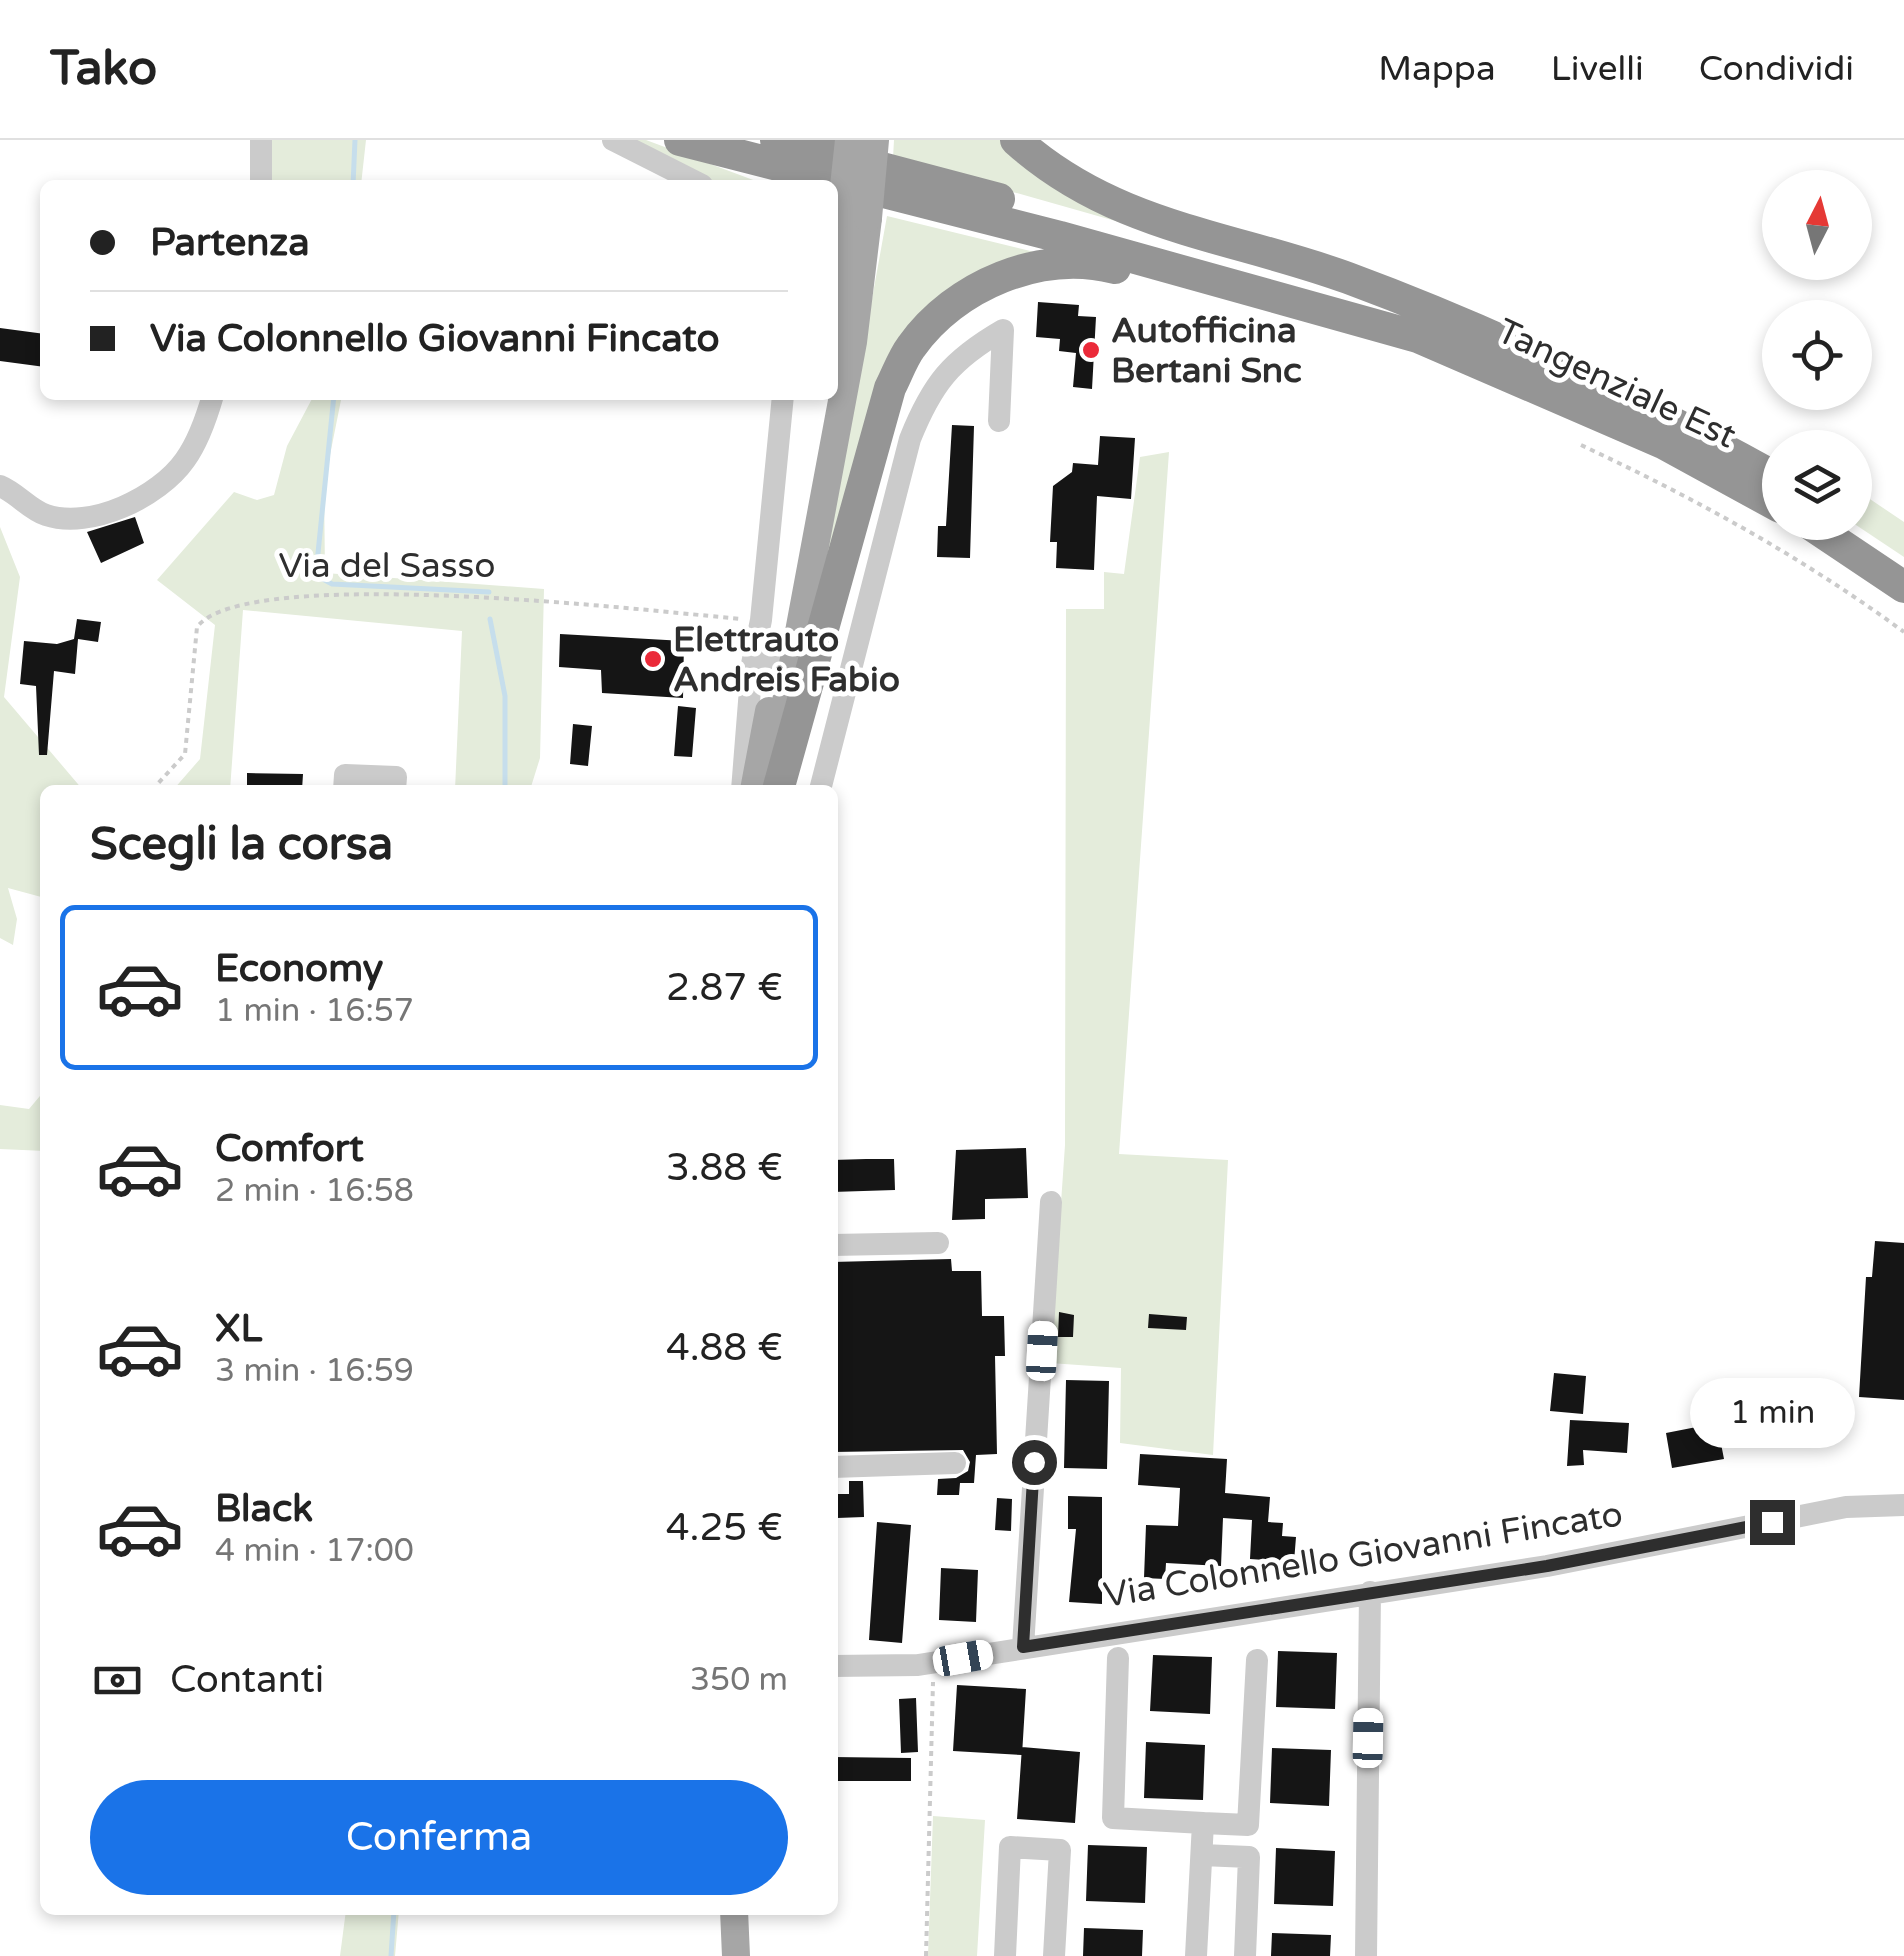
<!DOCTYPE html>
<html lang="it">
<head>
<meta charset="utf-8">
<style>
  :root { --surface:#fff; --page:#f6f6f6; --text:#222; --muted:#767676; --line:#e0e0e0; --accent:#1a73e8 }
  body { margin:0; font-family:"Varela Round",sans-serif; background:var(--page); color:var(--text); height:100vh; display:flex; flex-direction:column; font-size:38px; white-space:nowrap }
  * { box-sizing:border-box; margin:0 }
  p { font-size:32px; color:var(--muted) }
  .icon { flex:none; width:55px; height:55px; fill:none; stroke:currentColor; stroke-width:2; stroke-linecap:round; stroke-linejoin:round }
  .map { position:relative; flex:1; overflow:hidden }
  .panel { position:absolute; left:40px; top:645px; width:798px; height:1130px; display:flex; flex-direction:column; background:var(--surface); border-radius:15px; box-shadow:0 5px 15px #0003 }
  .panel>* { flex:none }
  .hud { position:absolute; left:40px; top:40px; width:798px; height:220px; border-radius:15px; box-shadow:0 5px 15px #0003; display:grid; align-content:center; height:220px; padding:0 50px; background:var(--surface) }
  .needle { width:65px; rotate:6deg }
  .tools { position:absolute; left:1762px; top:30px; display:grid; gap:20px }
  .tools a { display:grid; place-items:center; width:110px; height:110px; border-radius:50%; background:var(--surface); box-shadow:0 5px 15px #0003; font-size:50px }
  .end { position:absolute; width:45px; height:45px; margin:-22px; border:12px solid #2e2e2e; background:#fff; box-shadow:0 0 0 5px #fff }
  .from { border-radius:50% }
  .bubble { position:absolute; height:70px; border-radius:35px; background:var(--surface); box-shadow:0 5px 15px #0003; font-size:32px; font-weight:600; line-height:70px; text-align:center }
  .car { position:absolute; width:30px; height:60px; margin:-30px -15px; border-radius:12px; box-shadow:0 0 8px 2px #0007; background:linear-gradient(#fff 24%,#345 0 40%,#fff 0 76%,#345 0 86%,#fff 0) }
  .hud b { display:flex; align-items:center; gap:35px; height:95px; font-size:38px }
  .hud b+b { border-top:2px solid var(--line) }
  .hud i { width:25px; height:25px; background:var(--text) }
  ul { padding:0; list-style:none }
  li { display:flex; align-items:center; gap:30px; height:165px; margin:0 20px 15px; padding:0 30px; border:5px solid transparent; border-radius:15px }
  li div { flex:1 }
  li b { display:block; font-size:38px }
  li em { font-style:normal; font-weight:600 }
  li.current { border-color:var(--accent) }
  li>.icon { width:90px; height:90px; stroke-width:1.5 }
  h2 { padding:0 50px; font-size:45px; line-height:120px }
  .pay { display:flex; align-items:center; gap:25px; height:110px; padding:0 50px; font-size:38px }
  .pay p { margin-inline-start:auto }
  .button { display:flex; gap:20px; margin-top:auto; padding:20px 50px }
  .button a { flex:1; height:115px; border-radius:60px; background:var(--accent); color:#fff; font-size:40px; font-weight:600; line-height:115px; text-align:center }
  header { display:flex; align-items:center; gap:60px; box-sizing:border-box; height:140px; padding:0 50px; background:var(--surface); border-bottom:2px solid var(--line) }
  header strong { font-size:48px }
  nav { display:flex; gap:55px; margin-inline-start:auto; font-size:35px }
  .map>svg:first-child { display:block }
  .green { fill:#e4ecdb }
  .lines { fill:none; stroke-linecap:round; stroke-linejoin:round }
  .stream { stroke:#c6deec; stroke-width:5 }
  .building { fill:#151515 }
  .path { stroke:#cbcbcb; stroke-width:4; stroke-dasharray:5 5; stroke-linecap:butt }
  .minor { stroke:#cbcbcb; stroke-width:22 }
  .major { stroke:#a6a6a6; stroke-width:28 }
  .highway { stroke:#959595; stroke-width:32 }
  .major-bridge { stroke:#a6a6a6; stroke-width:28 }
  .route { stroke:#2e2e2e; stroke-width:12 }
  .poi-dot { fill:#eb2a39; stroke:#fff; stroke-width:4 }
  .labels { text-anchor:middle; stroke-width:10; stroke-linejoin:round; paint-order:stroke }
  .poi-label { font-size:35px; font-weight:bold; fill:#2e2e2e; stroke:#fff; text-anchor:start }
  .street-label { font-size:35px; fill:#2e2e2e; stroke:#fff }
</style>
</head>
<body>
<header>
<strong>Tako</strong>
<nav><a>Mappa</a><a>Livelli</a><a>Condividi</a></nav>
</header>
<div class="map">
<svg width="1904" height="1816" viewBox="0 0 1904 1816">
  <rect width="100%" height="100%" fill="#fff"/>
  <path class="green" d="M 270,0 L 366,0 L 361,45 L 267,45 Z
    M 631,0 L 646,0 L 767,45 L 718,45 Z
    M 894,0 L 1005,0 L 1119,82 L 893,18 Z
    M 887,76 L 1063,119 L 935,173 L 813,485 Z
    M 314,255 L 342,255 L 324,345 L 325,433 L 544,449 L 540,618 L 530,650 L 455,650 L 462,491 L 243,470 L 230,650 L 173,650 L 200,619 L 215,485 L 157,440 L 234,352 L 257,360 L 274,355 L 287,306 Z
    M 1169,312 L 1119,1014 L 1228,1020 L 1213,1315 L 1120,1303 L 1121,1228 L 1050,1223 L 1065,1005 L 1066,469 L 1104,469 L 1104,432 L 1124,434 L 1140,317 Z
    M 1855,349 L 1904,382 L 1904,417 L 1853,383 Z
    M 0,387 L 20,437 L 4,557 L 83,650 L 45,650 L 45,758 L 8,748 L 17,779 L 13,805 L 0,798 Z
    M 45,950 L 45,1011 L 0,1009 L 0,965 L 29,969 Z
    M 933,1676 L 985,1680 L 977,1816 L 928,1816 Z
    M 346,1770 L 399,1770 L 395,1816 L 340,1816 Z"/>
  <g class="lines">
    <path class="stream" d="M 353,45 L 355,0
      M 334,255 L 317,423 L 321,438 L 332,444 L 489,452
      M 490,479 L 505,556 L 505,650
      M 391,1816 L 394,1770"/>
  </g>
  <path class="building" d="M 1038,162 L 1079,165 L 1078,176 L 1096,177 L 1092,249 L 1073,247 L 1076,213 L 1059,211 L 1060,199 L 1036,197 Z
    M 0,188 L 45,194 L 45,227 L 0,221 Z
    M 952,285 L 974,286 L 970,418 L 937,417 L 938,386 L 946,386 Z
    M 1100,296 L 1135,298 L 1131,359 L 1097,356 L 1094,430 L 1056,428 L 1057,402 L 1050,402 L 1053,346 L 1072,332 L 1073,323 L 1098,325 Z
    M 135,377 L 144,403 L 101,423 L 87,392 Z
    M 77,479 L 101,482 L 98,502 L 78,499 L 75,534 L 54,531 L 47,615 L 39,615 L 36,546 L 20,544 L 24,501 L 57,504 L 74,499 Z
    M 560,494 L 684,501 L 683,558 L 602,553 L 601,530 L 559,527 Z
    M 678,566 L 696,568 L 692,617 L 674,616 Z
    M 573,584 L 592,586 L 588,626 L 570,624 Z
    M 247,633 L 303,634 L 302,650 L 247,650 Z
    M 1026,1008 L 1028,1058 L 985,1059 L 985,1079 L 952,1080 L 956,1010 Z
    M 866,1019 L 894,1019 L 895,1050 L 832,1052 L 832,1020 Z
    M 1875,1101 L 1904,1103 L 1904,1260 L 1859,1257 L 1866,1137 L 1872,1137 Z
    M 951,1119 L 952,1131 L 981,1131 L 982,1176 L 1004,1176 L 1005,1216 L 995,1216 L 997,1314 L 976,1315 L 974,1343 L 960,1343 L 959,1355 L 937,1355 L 938,1339 L 956,1338 L 968,1331 L 970,1322 L 963,1310 L 832,1312 L 832,1122 Z
    M 1059,1172 L 1074,1175 L 1073,1197 L 1058,1197 Z
    M 1149,1174 L 1187,1177 L 1186,1190 L 1148,1188 Z
    M 1554,1233 L 1586,1236 L 1583,1274 L 1550,1271 Z
    M 1066,1240 L 1109,1241 L 1107,1329 L 1064,1328 Z
    M 1570,1280 L 1629,1283 L 1627,1313 L 1583,1310 L 1584,1325 L 1567,1326 Z
    M 1717,1283 L 1724,1319 L 1672,1328 L 1666,1293 Z
    M 1140,1314 L 1227,1319 L 1225,1353 L 1270,1357 L 1268,1382 L 1283,1383 L 1282,1396 L 1296,1397 L 1294,1422 L 1250,1419 L 1252,1380 L 1223,1378 L 1221,1426 L 1166,1423 L 1165,1439 L 1144,1438 L 1146,1385 L 1178,1386 L 1180,1348 L 1138,1345 Z
    M 849,1341 L 863,1341 L 864,1377 L 837,1378 L 836,1354 L 849,1354 Z
    M 1068,1356 L 1102,1357 L 1102,1464 L 1069,1462 L 1076,1389 L 1068,1389 Z
    M 997,1358 L 1012,1359 L 1011,1391 L 995,1390 Z
    M 877,1382 L 911,1385 L 902,1503 L 869,1500 Z
    M 941,1428 L 978,1430 L 976,1482 L 939,1480 Z
    M 1278,1511 L 1337,1513 L 1335,1569 L 1276,1567 Z
    M 1153,1515 L 1212,1517 L 1210,1574 L 1150,1571 Z
    M 957,1545 L 1026,1549 L 1022,1615 L 953,1611 Z
    M 916,1558 L 918,1612 L 901,1613 L 899,1559 Z
    M 1146,1602 L 1205,1605 L 1203,1660 L 1144,1658 Z
    M 1022,1607 L 1080,1612 L 1075,1683 L 1017,1679 Z
    M 1272,1608 L 1331,1610 L 1329,1666 L 1270,1663 Z
    M 832,1617 L 911,1618 L 911,1641 L 832,1641 Z
    M 1088,1705 L 1147,1707 L 1145,1763 L 1086,1761 Z
    M 1276,1708 L 1335,1711 L 1333,1766 L 1274,1764 Z
    M 1084,1788 L 1143,1790 L 1142,1816 L 1083,1816 Z
    M 1272,1793 L 1331,1795 L 1330,1816 L 1271,1816 Z"/>
  <g class="lines">
    <path class="path" d="M 1581,305 C 1696,359 1802,417 1904,492
      M 152,650 L 185,614 L 197,487 C 246,423 651,471 741,479
      M 926,1816 L 933,1542"/>
    <path class="minor" d="M 613,0 L 702,45
      M 261,45 L 261,0
      M 0,346 C 17,353 30,370 46,375 C 91,390 159,357 185,320 C 198,302 207,276 213,255
      M 779,524 L 752,524 L 761,480 L 783,255
      M 344,650 L 345,635 L 396,637 L 395,650
      M 742,650 L 752,524
      M 820,650 L 910,299 C 932,244 951,220 1003,190 L 999,281
      M 832,1105 L 938,1103
      M 832,1327 L 955,1323
      M 1023,1507 L 1051,1062
      M 1118,1518 L 1113,1678 L 1203,1683
      M 832,1526 L 918,1525 L 1547,1426 L 1846,1367 L 1904,1365
      M 1202,1715 L 1249,1717 L 1245,1816
      M 1005,1816 L 1010,1707 L 1060,1710 L 1054,1816
      M 1196,1816 L 1203,1683 L 1248,1685 L 1257,1520
      M 1366,1816 L 1370,1452"/>
    <path class="major" d="M 832,195 L 841,74
      M 779,599 L 853,202 L 868,78
      M 754,650 L 769,571
      M 734,1770 L 736,1816"/>
    <path class="highway" d="M 680,0 L 1060,97 L 1418,197 L 1663,303 L 1780,367
      M 776,0 L 999,59
      M 1016,0 C 1114,88 1230,95 1348,138 C 1497,193 1641,263 1780,340
      M 1807,382 L 1904,447
      M 778,650 L 890,248 C 897,235 902,219 911,207 C 955,145 1041,109 1115,128"/>
    <path class="major-bridge" d="M 841,74 L 849,0
      M 868,78 L 875,0"/>
  </g>
  <g class="lines">
    <path class="route" d="M 1034,1322 L 1023,1507 L 1547,1426 L 1772,1382"/>
  </g>
  <g class="poi-dot">
    <circle cx="1091" cy="210" r="10"/>
    <circle cx="653" cy="519" r="10"/>
  </g>
  <g class="labels">
    <g class="poi-label">
      <text x="1111" y="202">Autofficina<tspan x="1111" dy="40">Bertani Snc</tspan></text>
      <text x="673" y="511">Elettrauto<tspan x="673" dy="40">Andreis Fabio</tspan></text>
    </g>
    <g class="street-label">
      <text transform="translate(1617 243) rotate(25)" y="12">Tangenziale Est</text>
      <text x="387" y="437">Via del Sasso</text>
      <text transform="translate(1363 1414) rotate(-9)" y="12">Via Colonnello Giovanni Fincato</text>
    </g>
  </g>
</svg>
<div class="tools">
<a><svg class="needle" viewBox="-14 -14 28 28"><path d="M0-13l5 13h-10z" fill="#e53935"/><path d="M0 13l5-13h-10z" fill="#767676"/></svg></a>
<a><svg class="icon" aria-label="locate" viewBox="0 0 24 24"><circle cx="12" cy="12" r="6"/><path d="M12 2v4M12 18v4M2 12h4M18 12h4"/></svg></a>
<a><svg class="icon" aria-label="layers" viewBox="0 0 24 24"><path d="M12 4l9 5-9 5-9-5zM3 14l9 5 9-5"/></svg></a>
</div>
<i class="end from" style="left:1034px;top:1322px"></i>
<i class="end" style="left:1772px;top:1382px"></i>
<div class="bubble" style="left:1690px;top:1238px;width:165px">1 min</div>
<i class="car" style="left:1042px;top:1211px;rotate:3deg"></i>
<i class="car" style="left:963px;top:1518px;rotate:80deg"></i>
<i class="car" style="left:1368px;top:1598px;rotate:1deg"></i>
<div class="hud">
<b><i class="from"></i>Partenza</b>
<b><i></i>Via Colonnello Giovanni Fincato</b>
</div>
<section class="panel">
<h2>Scegli la corsa</h2>
<ul>
<li class="current"><svg class="icon" aria-label="car" viewBox="0 0 24 24"><path d="M5 17H2v-5l4-1 3-4h7l3 4 3 1v5h-3M9 17h6M6 11h13"/><circle cx="7" cy="17" r="2"/><circle cx="17" cy="17" r="2"/></svg><div><b>Economy</b><p>1 min · 16:57</p></div><em>2.87 €</em></li>
<li><svg class="icon" aria-label="car" viewBox="0 0 24 24"><path d="M5 17H2v-5l4-1 3-4h7l3 4 3 1v5h-3M9 17h6M6 11h13"/><circle cx="7" cy="17" r="2"/><circle cx="17" cy="17" r="2"/></svg><div><b>Comfort</b><p>2 min · 16:58</p></div><em>3.88 €</em></li>
<li><svg class="icon" aria-label="car" viewBox="0 0 24 24"><path d="M5 17H2v-5l4-1 3-4h7l3 4 3 1v5h-3M9 17h6M6 11h13"/><circle cx="7" cy="17" r="2"/><circle cx="17" cy="17" r="2"/></svg><div><b>XL</b><p>3 min · 16:59</p></div><em>4.88 €</em></li>
<li><svg class="icon" aria-label="car" viewBox="0 0 24 24"><path d="M5 17H2v-5l4-1 3-4h7l3 4 3 1v5h-3M9 17h6M6 11h13"/><circle cx="7" cy="17" r="2"/><circle cx="17" cy="17" r="2"/></svg><div><b>Black</b><p>4 min · 17:00</p></div><em>4.25 €</em></li>
</ul>
<div class="pay"><svg class="icon" aria-label="cash" viewBox="0 0 24 24"><path d="M3 7h18v10H3z"/><circle cx="12" cy="12" r="2"/></svg>Contanti<p>350 m</p></div>
<div class="button"><a>Conferma</a></div>
</section>
</div>
</body>
</html>
